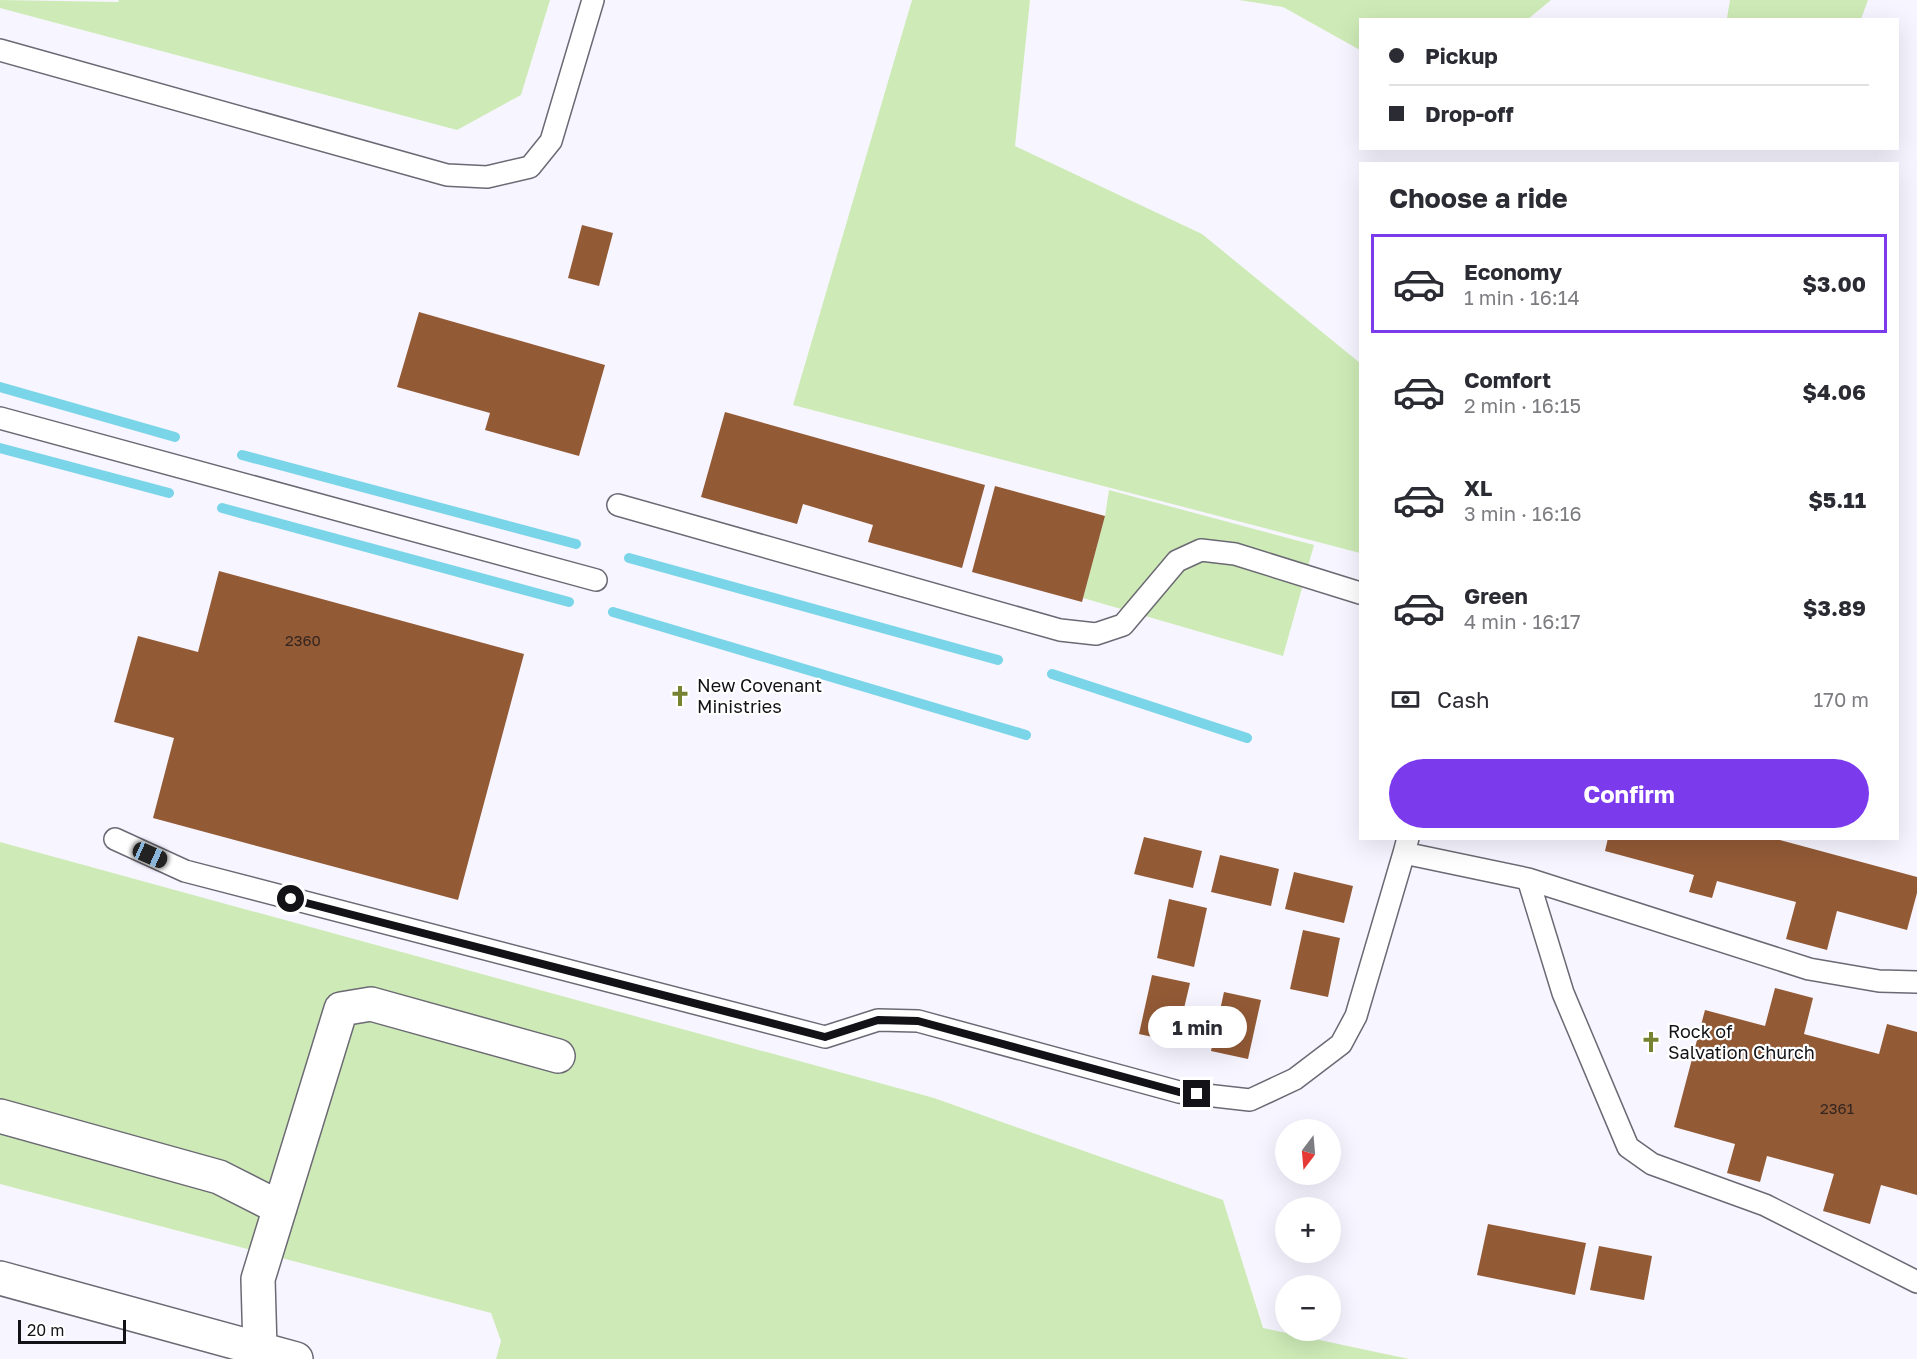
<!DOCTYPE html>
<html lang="en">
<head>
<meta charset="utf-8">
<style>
  :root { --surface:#fff; --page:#f7f7f7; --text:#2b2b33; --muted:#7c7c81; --line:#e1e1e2; --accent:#7c3aed }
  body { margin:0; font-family:"Golos Text",sans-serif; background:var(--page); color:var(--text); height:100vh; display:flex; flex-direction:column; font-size:22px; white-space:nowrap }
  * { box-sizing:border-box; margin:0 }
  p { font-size:20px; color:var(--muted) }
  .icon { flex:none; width:33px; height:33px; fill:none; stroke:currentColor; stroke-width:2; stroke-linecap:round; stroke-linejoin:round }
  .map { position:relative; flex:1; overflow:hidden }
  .sheet { position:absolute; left:1359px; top:162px; width:540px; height:678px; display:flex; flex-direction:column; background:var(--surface); border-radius:0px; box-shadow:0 6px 24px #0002 }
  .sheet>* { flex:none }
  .hud { position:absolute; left:1359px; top:18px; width:540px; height:132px; border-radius:0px; box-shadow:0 6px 24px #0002; display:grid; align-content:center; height:132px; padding:0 30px; background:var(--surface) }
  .needle { width:39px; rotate:196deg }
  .buttons { position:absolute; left:1275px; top:1119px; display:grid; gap:12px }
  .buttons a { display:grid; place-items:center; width:66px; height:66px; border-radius:50%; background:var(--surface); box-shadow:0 6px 24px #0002; font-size:30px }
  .scale { position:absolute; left:18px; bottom:15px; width:108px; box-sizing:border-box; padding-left:6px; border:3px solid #131317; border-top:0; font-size:16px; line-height:21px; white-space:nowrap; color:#131317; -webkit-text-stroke:4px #fff; paint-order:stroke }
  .end { position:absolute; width:27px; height:27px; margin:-14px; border:8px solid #131317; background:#fff; box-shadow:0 0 0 3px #fff }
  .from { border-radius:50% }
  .bubble { position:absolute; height:42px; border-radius:21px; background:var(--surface); box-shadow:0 6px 24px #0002; font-size:20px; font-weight:700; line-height:42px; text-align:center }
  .car { position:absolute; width:18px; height:36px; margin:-18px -9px; border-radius:8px; box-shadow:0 0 4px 2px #0007; background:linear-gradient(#222 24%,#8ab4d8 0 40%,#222 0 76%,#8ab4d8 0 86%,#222 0) }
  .hud b { display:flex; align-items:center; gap:21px; height:57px; font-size:22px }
  .hud b+b { border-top:2px solid var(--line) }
  .hud i { width:15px; height:15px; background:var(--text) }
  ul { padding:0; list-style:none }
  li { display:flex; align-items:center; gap:18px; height:99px; margin:0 12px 9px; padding:0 18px; border:3px solid transparent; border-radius:0px }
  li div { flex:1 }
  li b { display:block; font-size:22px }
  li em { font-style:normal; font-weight:700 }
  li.current { border-color:var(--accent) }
  li>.icon { width:54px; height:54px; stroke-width:1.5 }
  h2 { padding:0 30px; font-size:27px; line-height:72px }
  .pay { display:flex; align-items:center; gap:15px; height:66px; padding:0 30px; font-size:22px }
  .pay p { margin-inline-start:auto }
  .action { display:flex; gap:12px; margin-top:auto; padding:12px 30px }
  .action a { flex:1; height:69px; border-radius:36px; background:var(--accent); color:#fff; font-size:24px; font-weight:700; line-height:69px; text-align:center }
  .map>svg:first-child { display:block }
  .green { fill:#ceebb7 }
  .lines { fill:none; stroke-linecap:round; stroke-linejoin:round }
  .stream { stroke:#7bd5e9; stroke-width:10 }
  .building { fill:#935a36 }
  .lane-casing { stroke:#6b6973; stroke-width:24 }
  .street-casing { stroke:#6b6973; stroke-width:36 }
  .lane { stroke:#fff; stroke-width:21 }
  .street { stroke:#fff; stroke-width:33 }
  .route { stroke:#131317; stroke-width:8 }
  .labels { text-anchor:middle; stroke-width:4.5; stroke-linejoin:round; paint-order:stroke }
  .number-label { font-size:15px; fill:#33251f }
  .poi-label { font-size:18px; fill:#131317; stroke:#fff; text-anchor:start }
</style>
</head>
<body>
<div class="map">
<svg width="1917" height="1359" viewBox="0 0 1917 1359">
  <rect width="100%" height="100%" fill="#f7f5ff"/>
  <path class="green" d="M 0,0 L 118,2 L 119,0 L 550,0 L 521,95 L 457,130 L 0,8 Z
    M 912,0 L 1030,0 L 1015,146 L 1202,234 L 1360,363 L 1360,553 L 793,405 Z
    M 1239,0 L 1551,0 L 1528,19 L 1360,20 L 1360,50 L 1283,7 Z
    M 1730,0 L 1868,0 L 1861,19 L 1736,20 L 1727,18 Z
    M 1109,490 L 1314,545 L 1283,656 L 1083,598 L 1105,516 Z
    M 0,842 L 934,1098 L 1223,1200 L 1263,1328 L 1409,1359 L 496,1359 L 501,1341 L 491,1313 L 0,1184 Z"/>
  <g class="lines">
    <path class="stream" d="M 0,387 L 175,437
      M 0,448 L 169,493
      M 242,455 L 576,544
      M 222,508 L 569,602
      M 629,558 L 998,660
      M 613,612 L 1026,735
      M 1052,674 L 1247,738"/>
  </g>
  <path class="building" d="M 582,225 L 613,233 L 599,286 L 568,278 Z
    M 419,312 L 605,365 L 579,456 L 485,430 L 490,413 L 397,387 Z
    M 725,412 L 985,485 L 962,568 L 868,542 L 873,525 L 803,504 L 797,524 L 701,497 Z
    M 995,486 L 1105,516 L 1082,602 L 972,572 Z
    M 219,571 L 524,654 L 458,900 L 153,818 L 174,738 L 114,722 L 138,636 L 198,652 Z
    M 1144,837 L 1202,851 L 1193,888 L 1134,874 Z
    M 1608,838 L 1772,838 L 1917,877 L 1917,893 L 1907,930 L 1837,911 L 1827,950 L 1786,939 L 1796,902 L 1717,881 L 1712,898 L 1689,892 L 1694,875 L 1605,851 Z
    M 1220,855 L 1279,869 L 1271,906 L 1211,892 Z
    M 1294,872 L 1353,886 L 1344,923 L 1285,909 Z
    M 1169,899 L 1207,908 L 1194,967 L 1157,958 Z
    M 1303,930 L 1340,938 L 1328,997 L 1290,989 Z
    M 1152,975 L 1190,983 L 1176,1042 L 1139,1034 Z
    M 1775,988 L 1813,998 L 1804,1034 L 1879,1054 L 1887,1024 L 1917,1032 L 1917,1195 L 1881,1185 L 1870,1224 L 1823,1211 L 1834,1174 L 1767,1156 L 1760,1182 L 1727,1173 L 1735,1144 L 1674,1127 L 1705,1010 L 1765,1026 Z
    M 1224,992 L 1261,1000 L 1248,1059 L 1211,1051 Z
    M 1488,1224 L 1586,1243 L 1575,1295 L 1477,1275 Z
    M 1599,1246 L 1652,1256 L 1644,1300 L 1590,1290 Z"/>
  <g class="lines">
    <defs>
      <path id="lane" d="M 0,50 L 447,175 L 487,177 L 530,167 L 551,141 L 593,0
        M 0,418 L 596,580
        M 618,505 L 1060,630 L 1096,634 L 1123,625 L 1177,561 L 1201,550 L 1235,554 L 1360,593
        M 1408,838 L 1404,853 L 1528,879 L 1809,969 L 1879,981 L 1917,982
        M 115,839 L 185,871 L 825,1037 L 878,1020 L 918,1021 L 1179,1092 L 1250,1100 L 1295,1079 L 1341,1044 L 1356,1016 L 1404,853
        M 1528,879 L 1563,993 L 1628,1147 L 1652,1164 L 1765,1205 L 1917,1282"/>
      <path id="street" d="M 0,1116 L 219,1177 L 280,1208
        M 0,1278 L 296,1359
        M 257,1359 L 260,1349 L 258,1279 L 341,1009 L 371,1004 L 558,1056"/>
    </defs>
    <use href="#lane" class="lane-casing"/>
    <use href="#street" class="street-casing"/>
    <use href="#lane" class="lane"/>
    <use href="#street" class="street"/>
  </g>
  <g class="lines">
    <path class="route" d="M 291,899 L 825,1037 L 878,1020 L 918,1021 L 1179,1092 L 1197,1094"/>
  </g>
  <defs>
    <symbol id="church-bare" viewBox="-9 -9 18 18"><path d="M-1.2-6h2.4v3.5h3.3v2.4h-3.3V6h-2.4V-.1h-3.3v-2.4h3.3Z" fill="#778331" stroke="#fff" stroke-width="2.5" paint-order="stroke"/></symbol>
  </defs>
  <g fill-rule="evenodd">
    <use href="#church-bare" x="665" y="681" width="30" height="30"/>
    <use href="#church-bare" x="1636" y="1027" width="30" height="30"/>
  </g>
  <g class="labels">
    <g class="number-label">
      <text x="303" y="646">2360</text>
      <text x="1837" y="1114">2361</text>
    </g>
    <g class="poi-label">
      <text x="697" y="692">New Covenant<tspan x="697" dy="21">Ministries</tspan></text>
      <text x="1668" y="1038">Rock of<tspan x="1668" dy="21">Salvation Church</tspan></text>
    </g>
  </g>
</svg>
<div class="buttons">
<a><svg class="needle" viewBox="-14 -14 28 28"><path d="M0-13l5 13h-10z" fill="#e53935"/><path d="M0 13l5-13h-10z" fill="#7c7c81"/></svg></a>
<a>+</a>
<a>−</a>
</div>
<div class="scale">20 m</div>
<i class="end from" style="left:291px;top:899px"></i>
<i class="end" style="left:1197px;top:1094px"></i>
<div class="bubble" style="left:1148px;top:1006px;width:99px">1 min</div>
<i class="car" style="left:150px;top:855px;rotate:114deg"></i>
<div class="hud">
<b><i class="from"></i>Pickup</b>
<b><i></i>Drop-off</b>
</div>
<section class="sheet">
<h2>Choose a ride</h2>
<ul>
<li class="current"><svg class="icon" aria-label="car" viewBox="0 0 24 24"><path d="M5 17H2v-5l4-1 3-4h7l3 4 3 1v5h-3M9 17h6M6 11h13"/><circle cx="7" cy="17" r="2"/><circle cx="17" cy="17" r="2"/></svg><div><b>Economy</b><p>1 min · 16:14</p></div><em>$3.00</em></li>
<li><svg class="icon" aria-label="car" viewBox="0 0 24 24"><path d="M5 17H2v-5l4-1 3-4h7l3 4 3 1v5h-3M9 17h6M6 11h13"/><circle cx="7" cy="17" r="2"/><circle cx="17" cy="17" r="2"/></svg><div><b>Comfort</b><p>2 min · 16:15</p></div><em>$4.06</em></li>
<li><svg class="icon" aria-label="car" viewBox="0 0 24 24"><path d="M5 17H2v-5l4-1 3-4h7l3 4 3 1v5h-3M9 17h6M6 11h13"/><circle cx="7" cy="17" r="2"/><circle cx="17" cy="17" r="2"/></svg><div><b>XL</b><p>3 min · 16:16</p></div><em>$5.11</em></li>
<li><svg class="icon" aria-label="car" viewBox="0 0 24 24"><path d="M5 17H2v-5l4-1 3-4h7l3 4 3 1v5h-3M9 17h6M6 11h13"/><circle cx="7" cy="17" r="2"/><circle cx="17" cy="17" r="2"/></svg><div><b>Green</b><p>4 min · 16:17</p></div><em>$3.89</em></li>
</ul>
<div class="pay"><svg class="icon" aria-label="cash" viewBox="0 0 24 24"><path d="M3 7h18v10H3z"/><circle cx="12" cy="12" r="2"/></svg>Cash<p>170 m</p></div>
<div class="action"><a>Confirm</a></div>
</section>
</div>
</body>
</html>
